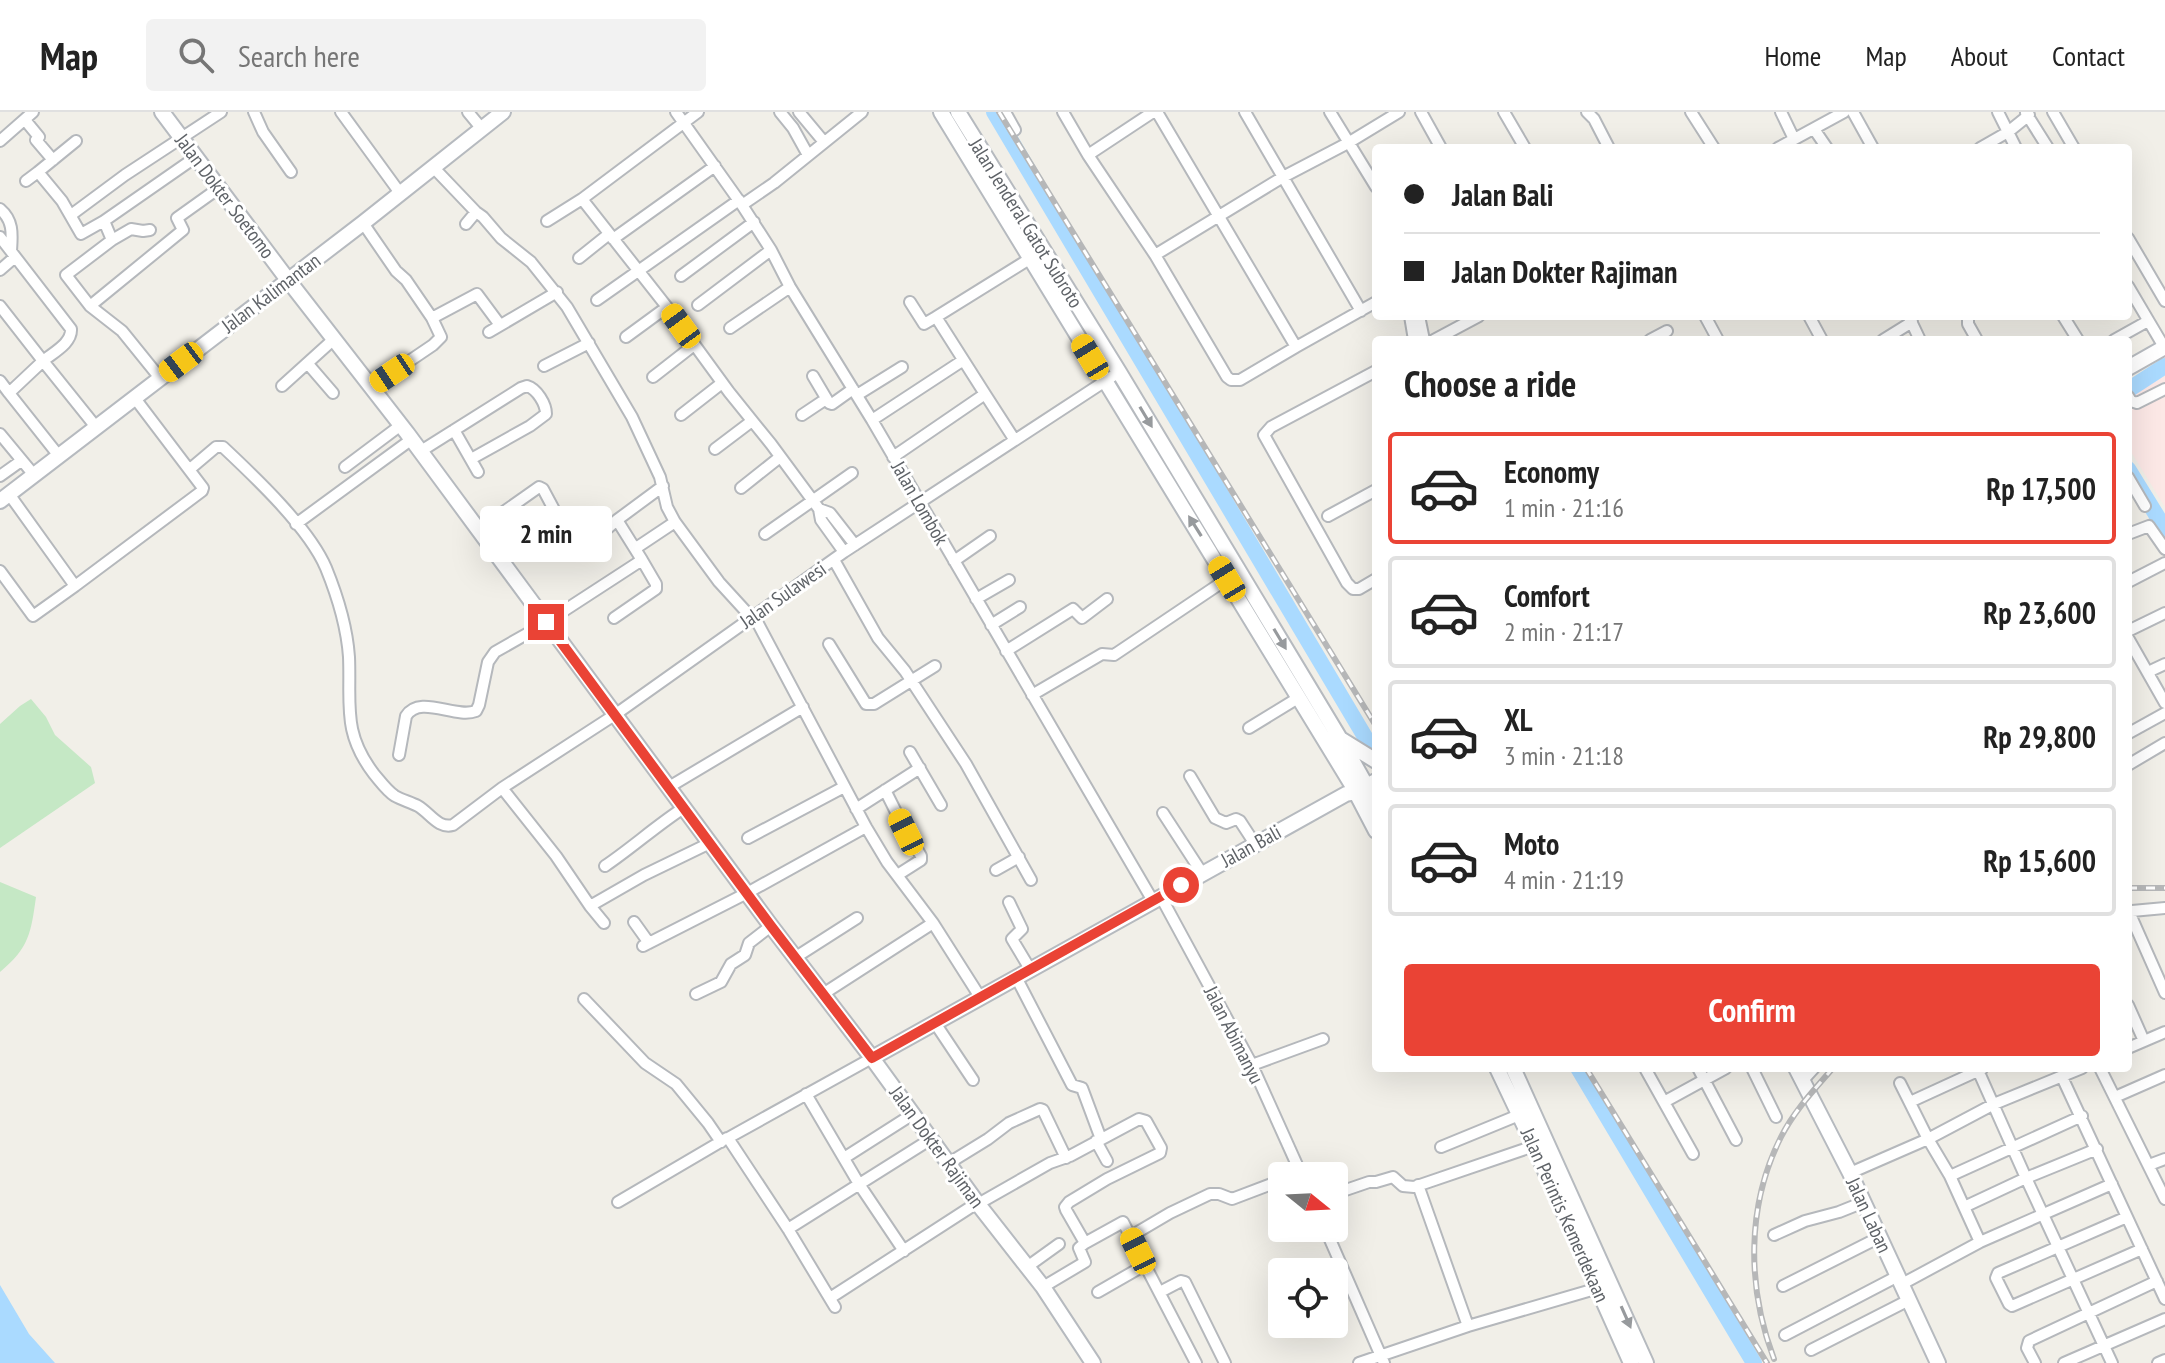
<!DOCTYPE html>
<html lang="en">
<head>
<meta charset="utf-8">
<style>
  :root { --surface:#fff; --page:#f2f2f2; --text:#222; --muted:#767676; --line:#e0e0e0; --accent:#ea4335 }
  body { margin:0; font-family:"PT Sans Narrow",sans-serif; background:var(--page); color:var(--text); height:100vh; display:flex; flex-direction:column; font-size:30px; white-space:nowrap }
  * { box-sizing:border-box; margin:0 }
  p { font-size:26px; color:var(--muted) }
  .icon { flex:none; width:44px; height:44px; fill:none; stroke:currentColor; stroke-width:2; stroke-linecap:round; stroke-linejoin:round }
  .map { position:relative; flex:1; overflow:hidden }
  .details { position:absolute; left:1372px; top:224px; width:760px; height:736px; display:flex; flex-direction:column; background:var(--surface); border-radius:8px; box-shadow:0 8px 32px #0002 }
  .details>* { flex:none }
  .top-card { position:absolute; left:1372px; top:32px; width:760px; height:176px; border-radius:8px; box-shadow:0 8px 32px #0002; display:grid; align-content:center; height:176px; padding:0 32px; background:var(--surface) }
  .needle { width:52px; rotate:108deg }
  .fabs { position:absolute; left:1268px; top:1050px; display:grid; gap:16px }
  .fabs a { display:grid; place-items:center; width:80px; height:80px; border-radius:8px; background:var(--surface); box-shadow:0 8px 32px #0002; font-size:40px }
  .end { position:absolute; width:36px; height:36px; margin:-18px; border:10px solid #ea4335; background:#fff; box-shadow:0 0 0 4px #fff }
  .from { border-radius:50% }
  .bubble { position:absolute; height:56px; border-radius:8px; background:var(--surface); box-shadow:0 8px 32px #0002; font-size:26px; font-weight:700; line-height:56px; text-align:center }
  .car { position:absolute; width:24px; height:48px; margin:-24px -12px; border-radius:10px; box-shadow:0 0 6px 2px #0007; background:linear-gradient(#f5c518 24%,#345 0 40%,#f5c518 0 76%,#345 0 86%,#f5c518 0) }
  .top-card b { display:flex; align-items:center; gap:28px; height:76px; font-size:30px }
  .top-card b+b { border-top:2px solid var(--line) }
  .top-card i { width:20px; height:20px; background:var(--text) }
  ul { padding:0; list-style:none }
  li { display:flex; align-items:center; gap:24px; height:112px; margin:0 16px 12px; padding:0 16px; border:4px solid var(--line); border-radius:8px }
  li div { flex:1 }
  li b { display:block; font-size:30px }
  li em { font-style:normal; font-weight:700 }
  li.selected { border-color:var(--accent) }
  li>.icon { width:72px; height:72px; stroke-width:1.5 }
  h2 { padding:0 32px; font-size:36px; line-height:96px }
  .primary-button { display:flex; gap:16px; margin-top:auto; padding:16px 32px }
  .primary-button a { flex:1; height:92px; border-radius:8px; background:var(--accent); color:#fff; font-size:32px; font-weight:700; line-height:92px; text-align:center }
  header { display:flex; align-items:center; gap:48px; box-sizing:border-box; height:112px; padding:0 40px; background:var(--surface); border-bottom:2px solid var(--line) }
  header strong { font-size:38px }
  nav { display:flex; gap:44px; margin-inline-start:auto; font-size:28px }
  .search { width:560px; height:72px; background:var(--page); display:flex; align-items:center; gap:20px; box-sizing:border-box; padding:0 28px; border-radius:8px; color:var(--muted); font-size:30px }
  .map>svg:first-child { display:block }
  .medical { fill:#fce8e6 }
  .green { fill:#c5e8c5 }
  .water { fill:#aadaff }
  .lines { fill:none; stroke-linecap:round; stroke-linejoin:round }
  .river { stroke:#aadaff; stroke-width:16 }
  .street-casing { stroke:#b5b8bc; stroke-width:14 }
  .secondary-casing { stroke:#b6babf; stroke-width:18 }
  .street { stroke:#fff; stroke-width:10 }
  .secondary { stroke:#fff; stroke-width:14 }
  .rail-casing { stroke:#b6b7b8; stroke-width:6 }
  .rail { stroke:#fff; stroke-width:3; stroke-dasharray:9; stroke-linecap:butt }
  .oneway { fill:#979a9d }
  .route { stroke:#ea4335; stroke-width:10 }
  .labels { text-anchor:middle; stroke-width:6; stroke-linejoin:round; paint-order:stroke }
  .street-label { font-size:20px; fill:#5f6368; stroke:#fff }
</style>
</head>
<body>
<header>
<strong>Map</strong>
<div class="search"><svg class="icon" aria-label="search" viewBox="0 0 24 24"><circle cx="10" cy="10" r="6"/><path d="M15 15l6 6"/></svg>Search here</div>
<nav><a>Home</a><a>Map</a><a>About</a><a>Contact</a></nav>
</header>
<div class="map">
<svg width="2165" height="1251" viewBox="0 0 2165 1251">
  <rect width="100%" height="100%" fill="#f1efe8"/>
  <path class="medical" d="M 2165,264 L 2165,395 L 2128,335 L 2128,284 Z"/>
  <path class="green" d="M 31,587 L 46,605 L 55,623 L 91,655 L 95,671 L 0,736 L 0,612 L 20,594 Z
    M 0,770 L 36,785 C 31,821 29,836 0,860 Z"/>
  <path class="water" d="M 0,1173 L 29,1222 L 55,1251 L 0,1251 Z"/>
  <g class="lines">
    <path class="river" d="M 994,0 L 1374,640
      M 2128,278 L 2165,254
      M 2128,357 L 2165,417
      M 1578,956 L 1754,1251"/>
    <defs>
      <path id="street" d="M 254,0 L 263,20 L 291,60
        M 341,0 L 400,81
        M 468,0 L 482,17
        M 676,0 L 742,93 L 771,138 L 790,175 L 872,308 L 1153,789
        M 780,0 L 793,16 L 808,43
        M 799,0 L 824,30
        M 1005,0 L 1015,18
        M 1063,0 L 1088,43
        M 1153,0 L 1088,43 L 1155,143 L 1283,65 L 1348,31 L 1399,0
        M 1157,0 L 1296,235 L 1376,190
        M 1245,0 L 1361,199
        M 1330,0 L 1376,75
        M 1421,0 L 1441,36
        M 1504,0 L 1525,36
        M 1587,0 L 1594,7 L 1609,36
        M 1691,0 L 1714,36
        M 1781,0 L 1794,27
        M 1853,0 L 1873,36
        M 1998,0 L 2016,36
        M 2053,0 L 2074,36
        M 2026,1 L 2048,36
        M 25,8 L 39,25 L 36,28 L 53,48
        M 1814,17 L 1827,36
        M 0,29 L 33,0
        M 1778,36 L 1844,0
        M 1980,36 L 2008,20 L 2029,3
        M 434,56 L 476,100 L 483,105 L 501,126 L 531,150 L 567,195 L 632,305 L 660,365 L 667,395 L 675,410 L 719,470 L 751,505
        M 38,60 L 76,29
        M 26,69 L 38,60 L 62,89 L 81,122 L 104,109
        M 582,87 L 667,195 L 729,280 L 771,332 L 819,397
        M 742,93 L 774,71 L 862,0
        M 0,97 C 14,109 12,123 11,139
        M 71,103 L 125,63 L 221,0
        M 547,109 L 582,87 L 698,0
        M 363,111 L 396,159 L 406,168 L 432,206 L 441,225 L 433,233 L 371,275
        M 466,112 L 476,100
        M 0,125 L 71,217 C 72,231 54,240 43,249 L 96,315
        M 2128,126 L 2165,189
        M 613,127 L 715,54
        M 112,128 L 131,117 L 143,119 L 150,118
        M 1155,143 L 1227,265 L 1231,268 L 1240,268 L 1296,235
        M 579,146 L 609,122
        M 0,158 L 15,145
        M 681,164 L 754,110
        M 2128,174 L 2164,235
        M 597,188 L 739,88
        M 698,193 L 771,138
        M 0,194 L 43,249 L 9,281 L 59,344
        M 90,194 L 183,118 L 177,106 L 219,76
        M 1410,204 L 1414,228
        M 1419,204 L 1424,228
        M 1705,204 L 1718,228
        M 1809,204 L 1822,228
        M 1968,204 L 1968,212 L 1977,228
        M 2063,204 L 2078,228
        M 936,205 L 1031,146
        M 1909,205 L 1919,226 L 1918,228
        M 432,206 L 477,182 L 500,213
        M 730,216 L 790,175
        M 489,220 L 557,180
        M 626,225 L 667,195
        M 1434,228 L 1479,204
        M 1650,228 L 1667,219
        M 1883,228 L 1912,210
        M 2114,228 L 2148,209
        M 308,252 L 333,281
        M 544,254 L 589,231
        M 1376,259 L 1271,315 L 1264,323 L 1347,471 L 1353,477 L 1359,477 L 1376,467
        M 813,264 L 829,291 L 832,292 L 853,277
        M 653,265 L 694,233
        M 160,266 L 122,219 L 90,194 L 66,163 L 112,128 L 104,109 L 196,45
        M 0,269 L 9,281
        M 282,274 L 334,227
        M 985,282 L 1014,327
        M 857,283 L 902,255
        M 2128,284 L 2131,289 L 2137,291 L 2165,277
        M 681,303 L 722,271
        M 802,303 L 826,287
        M 872,308 L 962,249
        M 454,318 L 478,360
        M 0,322 L 34,363
        M 715,337 L 752,309
        M 421,339 L 521,276 L 527,274 C 537,277 546,292 546,302 L 530,314 L 471,347
        M 893,345 L 985,282 L 936,205 L 924,212 L 910,190
        M 345,355 L 401,313
        M 190,357 L 216,335 L 223,335 C 255,365 309,416 326,456 C 337,483 347,516 349,545 C 351,593 342,620 374,662 C 380,669 387,679 395,684 C 402,688 410,690 418,694 C 430,701 438,717 453,713 L 502,676 L 616,602 L 844,440 L 1119,260
        M 0,364 L 21,349
        M 2128,365 L 2145,394
        M 741,376 L 780,345
        M 1328,404 L 1376,378
        M 296,412 L 412,327
        M 478,418 L 539,375 L 543,377 L 559,407 L 566,405 L 570,407 L 588,430 L 593,429 L 617,408
        M 765,422 L 852,361
        M 2128,422 L 2149,414 L 2165,437
        M 636,436 L 675,410
        M 844,440 L 821,408 L 819,397 L 830,401 L 855,433
        M 834,448 L 878,526 L 905,559 L 966,652 L 1031,768
        M 954,449 L 990,424
        M 0,459 L 33,504 L 75,474 L 9,382
        M 2128,470 L 2165,451
        M 75,474 L 202,379 L 203,376 L 134,285
        M 976,487 L 1009,468
        M 754,504 L 866,715 L 887,750 L 933,811 L 980,885
        M 614,506 L 656,477 L 656,472 L 642,448
        M 991,513 L 1020,495
        M 2128,519 L 2165,501
        M 2128,526 L 2165,591
        M 829,532 L 866,592 L 874,592 L 935,554
        M 1006,539 L 1073,497 L 1082,506 L 1107,487
        M 2148,560 L 2165,552
        M 1032,583 L 1102,542 L 1114,543 L 1227,467
        M 1249,616 L 1298,586
        M 2128,619 L 2129,621 L 2165,601
        M 910,640 L 941,693
        M 399,643 L 406,604 C 420,582 455,607 476,599 L 479,593 L 488,550 L 495,540 L 539,515 L 642,448 L 617,408 L 663,374
        M 2128,653 L 2165,631
        M 1190,664 L 1215,706 L 1226,711 L 1236,707 L 1240,709 L 1255,732
        M 669,675 L 803,595
        M 502,676 L 556,744 L 590,794 L 604,811
        M 885,678 L 906,720
        M 856,697 L 920,656
        M 1163,701 L 1202,761
        M 748,726 L 844,675
        M 605,754 C 633,735 657,713 685,695
        M 996,758 L 1019,745
        M 899,762 L 921,748 L 921,744 L 914,732
        M 1161,785 L 1252,953 L 1302,1064
        M 1009,790 L 1022,817 L 1012,827 L 1030,857
        M 590,794 L 644,763 L 710,731
        M 2165,796 L 2132,799 L 2130,802 L 2165,881
        M 634,810 L 649,831
        M 643,834 L 747,781 L 866,715
        M 796,845 L 857,806
        M 1016,865 L 1072,973 L 1082,976 L 1101,1027
        M 696,882 L 721,870 L 731,852 L 745,843 L 749,831 L 771,814
        M 823,882 L 933,811
        M 584,887 L 645,951 L 676,972 L 708,1011 L 721,1030
        M 2128,893 L 2144,929
        M 935,911 L 973,968
        M 2128,936 L 2165,920
        M 1252,953 L 1323,927
        M 1698,956 L 1736,1028
        M 1752,956 L 1776,1005
        M 1977,956 L 2026,1066 L 2112,1251
        M 2100,956 L 2165,1087
        M 1646,958 L 1693,1042
        M 2062,965 L 2165,1187
        M 1803,968 L 1814,956
        M 1900,971 L 1928,1027 L 1950,1064 L 1980,1130
        M 806,982 L 859,1072 L 904,1139
        M 2115,985 L 2165,963
        M 1664,990 L 1726,956
        M 1910,990 L 1982,957
        M 1096,1029 L 1107,1049
        M 1441,1035 L 1519,1003
        M 844,1046 L 913,1002
        M 949,1051 L 988,1027 L 1009,1011 L 1040,997 L 1043,998 L 1066,1046
        M 2149,1053 L 2165,1047
        M 1850,1061 L 1928,1027 L 1994,992 L 2082,956
        M 1950,1064 L 2082,1004
        M 1418,1073 L 1468,1214
        M 1334,1082 L 1369,1070 L 1376,1070 L 1393,1065 L 1403,1074 L 1414,1075 L 1534,1034
        M 618,1090 L 727,1026
        M 978,1092 L 1050,1051 L 1070,1044 L 1139,1007 L 1146,1009 L 1161,1036 L 1160,1041 L 1107,1067 L 1069,1090 L 1065,1095 L 1066,1098 L 1085,1131 L 1079,1136 L 1085,1150 L 1043,1175
        M 1964,1095 L 2026,1066 L 2097,1037
        M 2127,1105 L 1998,1161 L 1996,1166 L 2009,1192 L 2012,1194 L 2142,1137
        M 1325,1116 L 1384,1251
        M 788,1117 L 931,1027
        M 1774,1123 L 1805,1109 L 1839,1100 L 1864,1090
        M 1131,1124 L 1170,1101 L 1210,1082 L 1219,1082 L 1232,1087 L 1282,1068
        M 1085,1131 L 1123,1110 L 1145,1153
        M 1027,1155 L 1059,1132
        M 1902,1172 L 1980,1130 L 2112,1072
        M 1783,1174 L 1880,1125
        M 1098,1180 L 1145,1153 L 1196,1251
        M 1160,1180 L 1181,1169 L 1185,1170 L 1225,1251
        M 830,1186 L 977,1091
        M 835,1195 L 788,1117 L 728,1026 L 872,946
        M 1785,1223 L 1898,1164
        M 1811,1238 L 1909,1188
        M 1359,1251 L 1468,1214 L 1602,1175
        M 2035,1251 L 2027,1236 L 2029,1229 L 2157,1169
        M 2064,1251 L 2165,1207
        M 2158,1251 L 2165,1248"/>
      <path id="secondary" d="M 162,0 L 288,168 L 407,321 L 771,814 L 872,946 L 978,1092 L 1043,1175 L 1093,1251
        M 941,0 L 1352,673 L 1376,719
        M 958,0 L 1119,260 L 1339,625 L 1376,691
        M 2128,256 L 2165,235
        M 0,389 L 363,111 L 503,0
        M 1342,628 L 1376,649
        M 872,946 L 1346,682 L 1356,680 L 1376,669
        M 1497,956 L 1534,1034 L 1631,1251
        M 1513,956 L 1646,1251
        M 1796,956 L 1850,1061 L 1938,1251"/>
    </defs>
    <use href="#street" class="street-casing"/>
    <use href="#secondary" class="secondary-casing"/>
    <use href="#street" class="street"/>
    <use href="#secondary" class="secondary"/>
    <defs>
      <path id="rail" d="M 999,0 L 1376,614
        M 2128,776 L 2165,776
        M 1586,956 L 1767,1251
        M 1774,1247 C 1747,1176 1746,1094 1781,1025 C 1794,999 1814,978 1833,956"/>
    </defs>
    <use href="#rail" class="rail-casing"/>
    <use href="#rail" class="rail"/>
  </g>
  <defs><path id="oneway-solid" d="M-6-.8H1V-3.2L6.5 0L1 3.2V.8H-6Z" transform="scale(2)"/></defs>
  <g class="oneway">
    <use href="#oneway-solid" transform="translate(1146 305) rotate(59)"/>
    <use href="#oneway-solid" transform="translate(1195 414) rotate(-122)"/>
    <use href="#oneway-solid" transform="translate(1280 527) rotate(59)"/>
    <use href="#oneway-solid" transform="translate(1626 1205) rotate(66)"/>
  </g>
  <g class="lines">
    <path class="route" d="M 546,510 L 771,814 L 872,946 L 1181,773"/>
  </g>
  <g class="labels">
    <g class="street-label">
      <text transform="translate(225 84) rotate(53)" y="7">Jalan Dokter Soetomo</text>
      <text transform="translate(1026 111) rotate(58)" y="7">Jalan Jenderal Gatot Subroto</text>
      <text transform="translate(271 181) rotate(-37)" y="7">Jalan Kalimantan</text>
      <text transform="translate(920 391) rotate(60)" y="7">Jalan Lombok</text>
      <text transform="translate(783 483) rotate(-35)" y="7">Jalan Sulawesi</text>
      <text transform="translate(1251 734) rotate(-29)" y="7">Jalan Bali</text>
      <text transform="translate(1234 923) rotate(63)" y="7">Jalan Abimanyu</text>
      <text transform="translate(937 1035) rotate(54)" y="7">Jalan Dokter Rajiman</text>
      <text transform="translate(1565 1103) rotate(66)" y="7">Jalan Perintis Kemerdekaan</text>
      <text transform="translate(1869 1103) rotate(65)" y="7">Jalan Laban</text>
    </g>
  </g>
</svg>
<div class="fabs">
<a><svg class="needle" viewBox="-14 -14 28 28"><path d="M0-13l5 13h-10z" fill="#e53935"/><path d="M0 13l5-13h-10z" fill="#767676"/></svg></a>
<a><svg class="icon" aria-label="locate" viewBox="0 0 24 24"><circle cx="12" cy="12" r="6"/><path d="M12 2v4M12 18v4M2 12h4M18 12h4"/></svg></a>
</div>
<i class="end from" style="left:1181px;top:773px"></i>
<i class="end" style="left:546px;top:510px"></i>
<div class="bubble" style="left:480px;top:394px;width:132px">2 min</div>
<i class="car" style="left:681px;top:214px;rotate:324deg"></i>
<i class="car" style="left:1090px;top:245px;rotate:329deg"></i>
<i class="car" style="left:181px;top:250px;rotate:233deg"></i>
<i class="car" style="left:392px;top:261px;rotate:236deg"></i>
<i class="car" style="left:1227px;top:467px;rotate:329deg"></i>
<i class="car" style="left:906px;top:720px;rotate:334deg"></i>
<i class="car" style="left:1138px;top:1139px;rotate:334deg"></i>
<div class="top-card">
<b><i class="from"></i>Jalan Bali</b>
<b><i></i>Jalan Dokter Rajiman</b>
</div>
<section class="details">
<h2>Choose a ride</h2>
<ul>
<li class="selected"><svg class="icon" aria-label="car" viewBox="0 0 24 24"><path d="M5 17H2v-5l4-1 3-4h7l3 4 3 1v5h-3M9 17h6M6 11h13"/><circle cx="7" cy="17" r="2"/><circle cx="17" cy="17" r="2"/></svg><div><b>Economy</b><p>1 min · 21:16</p></div><em>Rp 17,500</em></li>
<li><svg class="icon" aria-label="car" viewBox="0 0 24 24"><path d="M5 17H2v-5l4-1 3-4h7l3 4 3 1v5h-3M9 17h6M6 11h13"/><circle cx="7" cy="17" r="2"/><circle cx="17" cy="17" r="2"/></svg><div><b>Comfort</b><p>2 min · 21:17</p></div><em>Rp 23,600</em></li>
<li><svg class="icon" aria-label="car" viewBox="0 0 24 24"><path d="M5 17H2v-5l4-1 3-4h7l3 4 3 1v5h-3M9 17h6M6 11h13"/><circle cx="7" cy="17" r="2"/><circle cx="17" cy="17" r="2"/></svg><div><b>XL</b><p>3 min · 21:18</p></div><em>Rp 29,800</em></li>
<li><svg class="icon" aria-label="car" viewBox="0 0 24 24"><path d="M5 17H2v-5l4-1 3-4h7l3 4 3 1v5h-3M9 17h6M6 11h13"/><circle cx="7" cy="17" r="2"/><circle cx="17" cy="17" r="2"/></svg><div><b>Moto</b><p>4 min · 21:19</p></div><em>Rp 15,600</em></li>
</ul>
<div class="primary-button"><a>Confirm</a></div>
</section>
</div>
</body>
</html>
